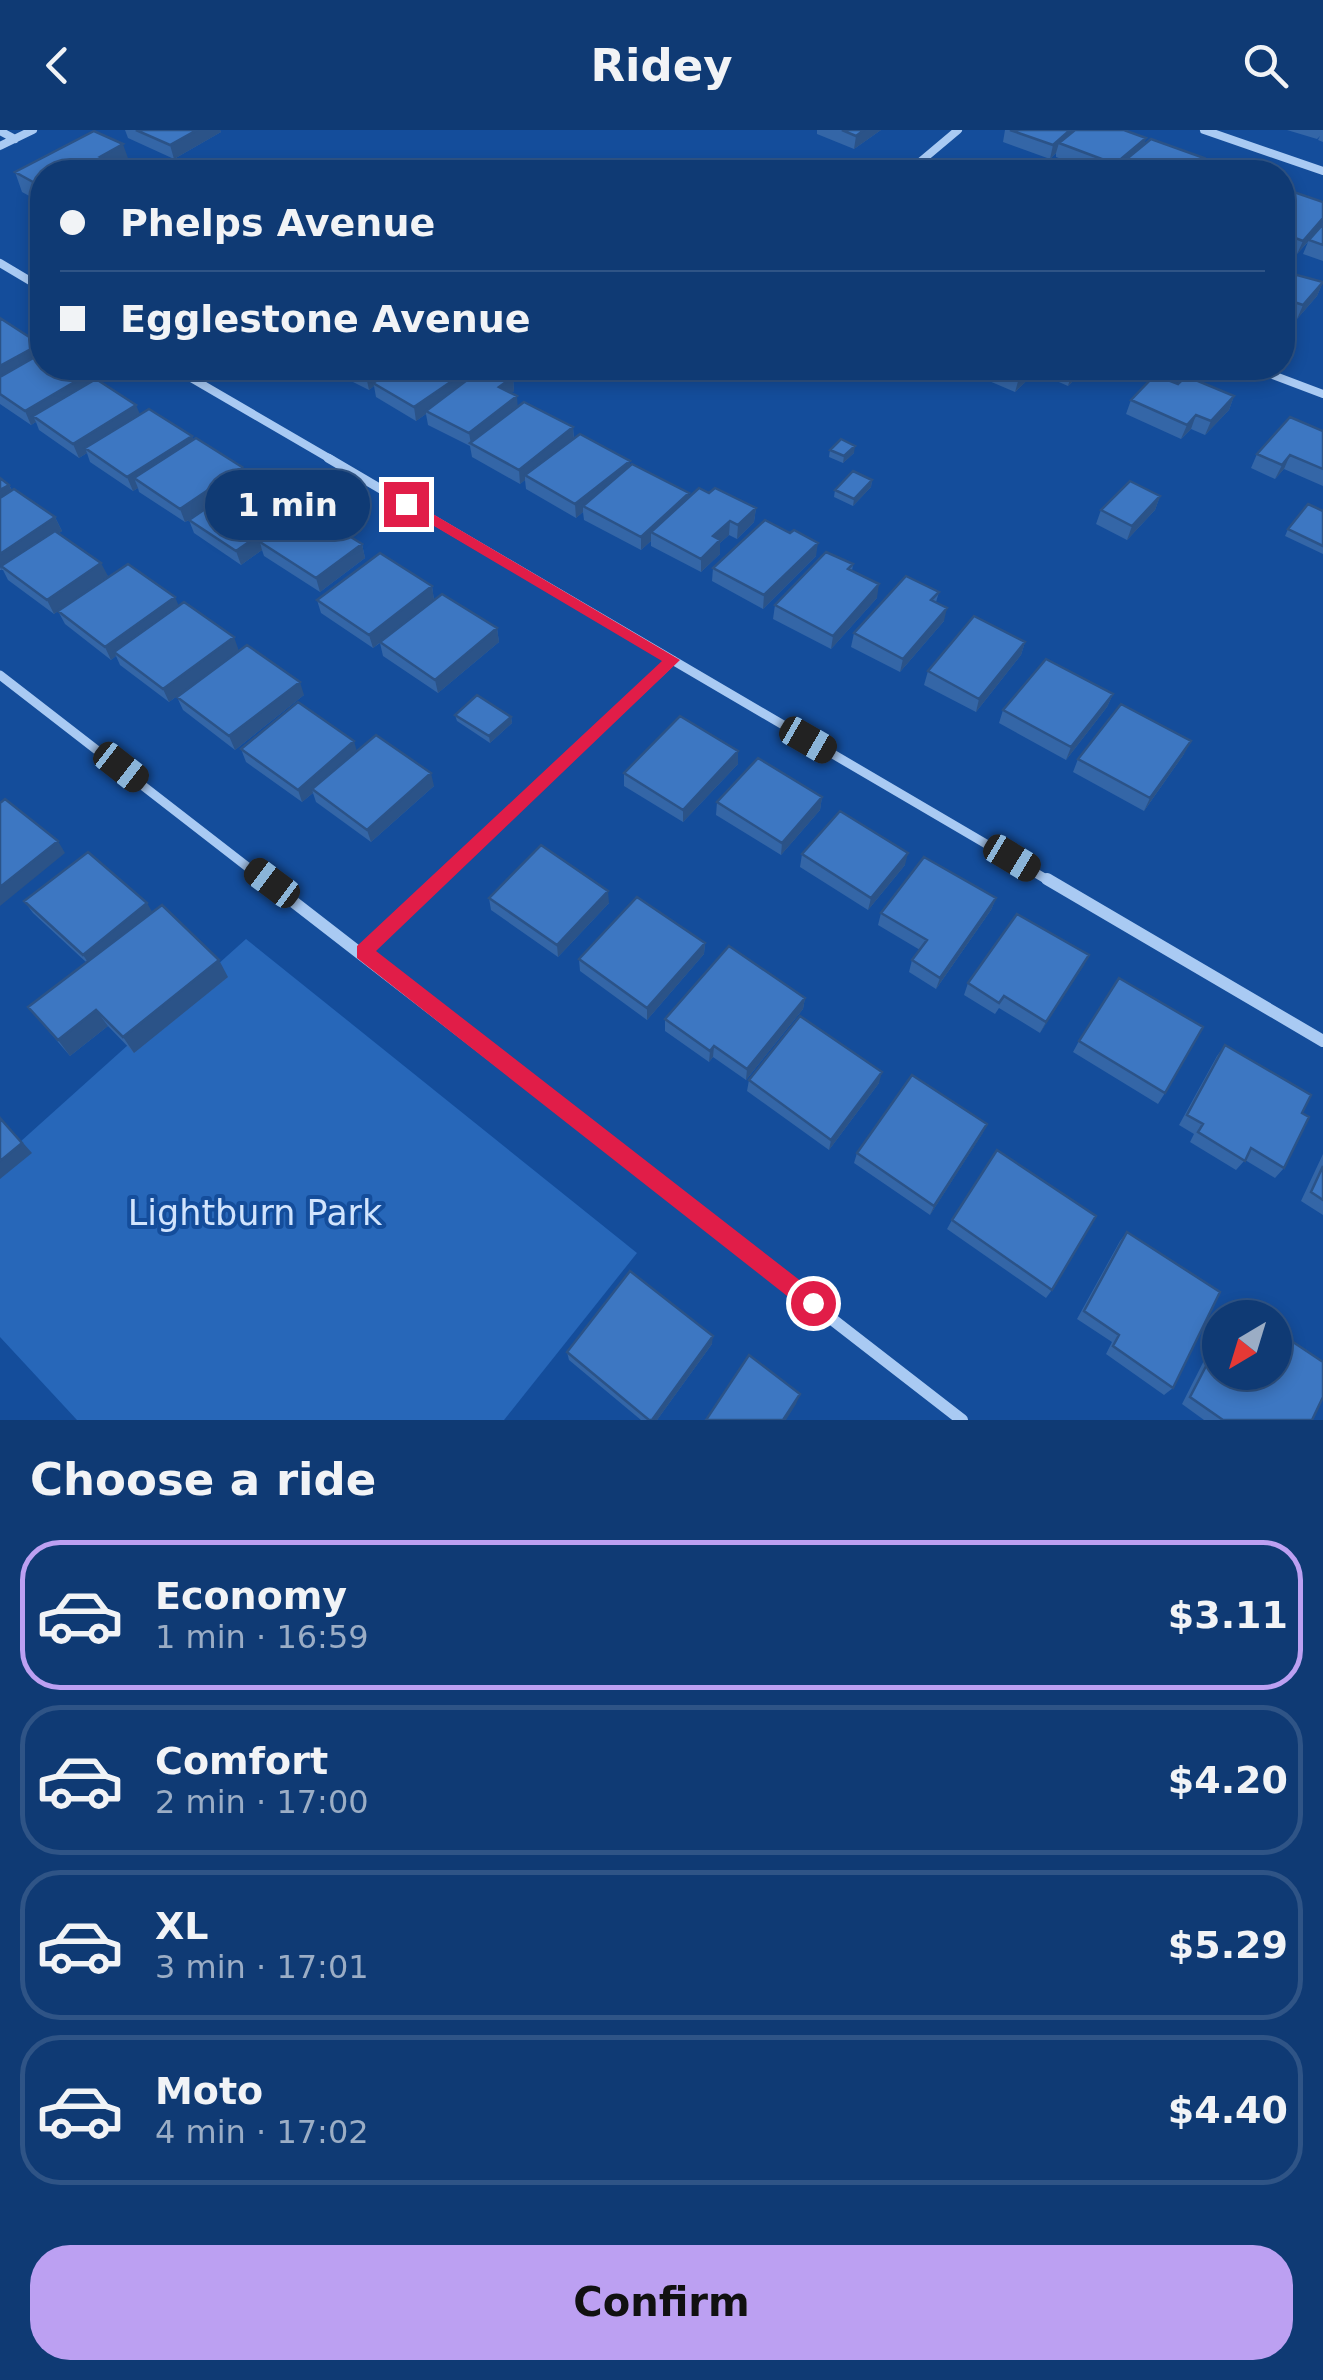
<!DOCTYPE html>
<html lang="en">
<head>
<meta charset="utf-8">
<style>
  :root { --surface:#0f3a74; --page:#184179; --text:#f1f3f6; --muted:#9badc5; --line:#2f5486; --accent:#bca0f2 }
  body { margin:0; font-family:"DejaVu Sans",sans-serif; background:var(--page); color:var(--text); height:100vh; display:flex; flex-direction:column; font-size:38px; white-space:nowrap }
  * { box-sizing:border-box; margin:0 }
  p { font-size:32px; color:var(--muted) }
  .icon { flex:none; width:55px; height:55px; fill:none; stroke:currentColor; stroke-width:2; stroke-linecap:round; stroke-linejoin:round }
  .map { position:relative; height:1290px; overflow:hidden }
  .side { display:flex; flex-direction:column; background:var(--surface); flex:1 }
  .side>* { flex:none }
  .top-card { position:absolute; left:30px; top:30px; width:1265px; height:220px; border-radius:40px; box-shadow:0 5px 15px #0003,0 0 0 2px var(--line); display:grid; align-content:center; height:220px; padding:0 30px; background:var(--surface) }
  .needle { width:65px; rotate:218deg }
  .controls { position:absolute; left:1202px; top:1170px; display:grid; gap:20px }
  .controls a { display:grid; place-items:center; width:90px; height:90px; border-radius:50%; background:var(--surface); box-shadow:0 5px 15px #0003,0 0 0 2px var(--line); font-size:50px }
  .end { position:absolute; width:45px; height:45px; margin:-22px; border:12px solid #e11d48; background:#fff; box-shadow:0 0 0 5px #fff }
  .from { border-radius:50% }
  .bubble { position:absolute; height:70px; border-radius:35px; background:var(--surface); box-shadow:0 5px 15px #0003,0 0 0 2px var(--line); font-size:32px; font-weight:700; line-height:70px; text-align:center }
  .car { position:absolute; width:30px; height:60px; margin:-30px -15px; border-radius:12px; box-shadow:0 0 8px 2px #0007; background:linear-gradient(#222 24%,#8ab4d8 0 40%,#222 0 76%,#8ab4d8 0 86%,#222 0) }
  .top-card b { display:flex; align-items:center; gap:35px; height:95px; font-size:38px }
  .top-card b+b { border-top:2px solid var(--line) }
  .top-card i { width:25px; height:25px; background:var(--text) }
  ul { padding:0; list-style:none }
  li { display:flex; align-items:center; gap:30px; height:150px; margin:0 20px 15px; padding:0 10px; border:5px solid var(--line); border-radius:40px }
  li div { flex:1 }
  li b { display:block; font-size:38px }
  li em { font-style:normal; font-weight:700 }
  li.on { border-color:var(--accent) }
  li>.icon { width:90px; height:90px; stroke-width:1.5 }
  h2 { padding:0 30px; font-size:45px; line-height:120px }
  .action { display:flex; gap:20px; margin-top:auto; padding:20px 30px }
  .action a { flex:1; height:115px; border-radius:40px; background:var(--accent); color:#111; font-size:40px; font-weight:700; line-height:115px; text-align:center }
  header { display:flex; justify-content:space-between; align-items:center; height:130px; padding:0 30px; background:var(--surface); font-size:45px; font-weight:700 }
  .map>svg:first-child { display:block }
  .green { fill:#2767b9 }
  .lines { fill:none; stroke-linecap:round; stroke-linejoin:round }
  .minor-far2 { stroke:#a9caf3; stroke-width:8 }
  .minor-far1 { stroke:#a9caf3; stroke-width:9 }
  .minor { stroke:#a9caf3; stroke-width:12 }
  .wall { fill:#3466a7 }
  .shaded-wall { fill:#2b5388 }
  .building { fill:#3d77c2; stroke:#2b5388; stroke-width:2.5 }
  .route { fill:#e11d48 }
  .labels { text-anchor:middle; stroke-width:8; stroke-linejoin:round; paint-order:stroke }
  .near-park-label { font-size:35px; fill:#d1e4fd; stroke:#144d9b }
</style>
</head>
<body>
<header><svg class="icon" aria-label="back" viewBox="0 0 24 24"><path d="M15 5l-7 7 7 7"/></svg>Ridey<svg class="icon" aria-label="search" viewBox="0 0 24 24"><circle cx="10" cy="10" r="6"/><path d="M15 15l6 6"/></svg></header>
<div class="map">
<svg width="1323" height="1290" viewBox="0 0 1323 1290">
  <rect width="100%" height="100%" fill="#144d9b"/>
  <path class="green" d="M 246,809 L 637,1123 L 504,1290 L 77,1290 L 0,1207 L 0,1030 Z"/>
  <g class="lines">
    <path class="minor-far2" d="M 1204,0 L 1323,41
      M 0,1 L 15,9
      M 0,16 L 33,0
      M 908,42 L 958,0
      M 0,133 L 42,158
      M 174,238 L 332,330
      M 1254,238 L 1323,264"/>
    <path class="minor-far1" d="M 328,328 L 1051,752
      M 0,545 L 267,752
      M 438,752 L 673,530"/>
    <path class="minor" d="M 264,749 L 962,1290
      M 1047,749 L 1323,911
      M 363,822 L 440,749"/>
  </g>
  <path class="wall" d="M 125,0 L 220,0 L 221,2 L 174,29 L 128,8 Z
    M 817,0 L 881,0 L 854,19 L 817,4 Z
    M 1005,0 L 1124,0 L 1146,8 L 1144,14 L 1235,42 L 1097,42 L 1056,27 L 1056,23 L 1050,29 L 1003,12 Z
    M 1287,0 L 1323,0 L 1323,12 L 1318,10 L 1320,6 L 1317,9 Z
    M 130,34 L 123,38 L 127,40 L 128,42 L 42,42 L 42,73 L 22,62 L 15,42 Z
    M 1282,58 L 1323,72 L 1323,131 L 1303,124 L 1308,112 L 1297,124 L 1282,119 Z
    M 1282,141 L 1323,152 L 1317,166 L 1297,189 L 1282,184 Z
    M 0,188 L 42,238 L 88,244 L 91,252 L 140,284 L 192,306 L 193,310 L 242,337 L 246,351 L 301,383 L 362,414 L 365,428 L 320,462 L 264,426 L 262,420 L 241,435 L 194,403 L 189,390 L 185,392 L 139,362 L 138,358 L 133,361 L 90,332 L 87,323 L 79,328 L 39,300 L 36,292 L 31,295 L 0,274 Z
    M 325,238 L 476,238 L 477,242 L 513,247 L 514,261 L 511,263 L 518,277 L 573,297 L 574,308 L 630,331 L 630,336 L 689,368 L 709,363 L 756,378 L 754,392 L 737,409 L 729,405 L 720,413 L 720,424 L 701,442 L 651,416 L 651,411 L 641,420 L 584,390 L 583,382 L 576,388 L 526,359 L 525,350 L 520,354 L 472,327 L 470,316 L 428,295 L 426,284 L 416,291 L 376,267 L 374,256 L 369,260 Z
    M 984,238 L 1086,238 L 1068,256 L 1036,242 L 1015,262 L 982,248 Z
    M 1178,254 L 1234,266 L 1229,280 L 1205,305 L 1191,299 L 1181,309 L 1126,284 L 1131,270 Z
    M 1323,301 L 1323,356 L 1284,339 L 1275,349 L 1251,338 L 1257,324 Z
    M 830,320 L 854,323 L 843,333 L 829,327 Z
    M 0,348 L 9,355 L 12,360 L 55,387 L 62,401 L 59,403 L 108,446 L 54,484 L 8,450 L 3,440 L 0,440 Z
    M 872,350 L 871,357 L 853,376 L 834,367 L 835,360 Z
    M 1160,366 L 1155,380 L 1127,410 L 1096,394 L 1101,380 Z
    M 1323,381 L 1323,424 L 1285,406 L 1288,399 Z
    M 790,403 L 816,426 L 763,479 L 712,451 L 713,438 Z
    M 853,434 L 852,441 L 877,468 L 831,519 L 773,489 L 775,475 Z
    M 432,456 L 434,470 L 497,498 L 499,512 L 438,563 L 383,526 L 380,513 L 373,518 L 321,483 L 317,470 Z
    M 939,462 L 936,472 L 944,491 L 900,542 L 851,517 L 854,503 Z
    M 179,476 L 239,521 L 169,572 L 120,535 L 116,526 L 111,530 L 65,494 L 58,481 Z
    M 1025,512 L 1021,525 L 976,582 L 924,555 L 928,541 Z
    M 1113,564 L 1107,577 L 1066,630 L 999,593 L 1003,580 Z
    M 304,565 L 235,620 L 183,580 L 177,567 Z
    M 455,585 L 511,587 L 512,593 L 490,613 L 457,591 Z
    M 241,619 L 357,621 L 434,656 L 371,712 L 316,672 L 313,663 L 302,672 L 246,632 Z
    M 1184,624 L 1144,681 L 1073,642 L 1078,629 Z
    M 738,634 L 683,692 L 624,656 L 624,643 Z
    M 822,667 L 820,680 L 781,725 L 716,685 L 717,672 Z
    M 802,724 L 905,735 L 868,780 L 800,737 Z
    M 489,768 L 609,773 L 558,827 L 491,780 Z
    M 996,768 L 991,780 L 936,859 L 909,842 L 912,830 L 920,820 L 878,795 L 881,783 Z
    M 24,771 L 152,782 L 228,847 L 134,923 L 108,896 L 70,926 L 28,877 L 86,832 L 33,783 Z
    M 705,813 L 704,824 L 647,890 L 580,841 L 579,829 Z
    M 1089,825 L 1040,903 L 999,878 L 995,884 L 964,865 L 968,853 Z
    M 805,868 L 803,879 L 746,950 L 713,927 L 709,932 L 665,901 L 665,889 Z
    M 1079,911 L 1165,963 L 1158,974 L 1073,922 Z
    M 1225,915 L 1302,983 L 1284,1038 L 1275,1048 L 1245,1030 L 1236,1040 L 1190,1012 L 1194,1004 L 1179,995 L 1217,926 Z
    M 749,950 L 879,953 L 829,1020 L 747,961 Z
    M 987,994 L 982,1004 L 930,1085 L 854,1033 L 857,1023 Z
    M 1323,1024 L 1323,1085 L 1301,1071 Z
    M 952,1090 L 1052,1160 L 1046,1168 L 947,1099 Z
    M 1127,1102 L 1173,1258 L 1164,1265 L 1106,1224 L 1112,1212 L 1077,1189 L 1120,1111 Z
    M 1238,1175 L 1256,1188 L 1226,1188 L 1228,1183 Z
    M 1220,1199 L 1220,1242 L 1312,1290 L 1204,1290 L 1182,1274 Z
    M 712,1214 L 657,1290 L 641,1290 L 569,1230 L 567,1222 Z"/>
  <path class="shaded-wall" d="M 197,0 L 220,0 L 221,2 L 174,29 L 170,15 Z
    M 864,0 L 881,0 L 854,19 L 856,6 Z
    M 1070,0 L 1082,0 L 1059,13 L 1056,23 L 1050,29 L 1053,15 Z
    M 1146,8 L 1142,22 L 1118,36 L 1116,42 L 1112,42 L 1115,34 Z
    M 123,14 L 130,34 L 114,42 L 100,27 Z
    M 1323,88 L 1323,95 L 1297,124 L 1303,111 Z
    M 1323,152 L 1317,166 L 1297,189 L 1303,175 Z
    M 40,214 L 42,218 L 42,230 L 0,254 L 0,236 Z
    M 377,238 L 399,238 L 373,253 L 374,256 L 369,260 L 366,246 Z
    M 471,238 L 476,238 L 477,248 L 426,281 L 426,284 L 416,291 L 414,277 Z
    M 1030,238 L 1037,238 L 1036,242 L 1015,262 L 1019,248 Z
    M 1077,238 L 1086,238 L 1068,256 L 1072,242 Z
    M 88,244 L 93,258 L 33,286 L 36,292 L 31,295 L 25,281 Z
    M 513,247 L 514,261 L 501,271 L 499,257 Z
    M 517,266 L 518,280 L 471,314 L 469,303 Z
    M 1234,266 L 1229,280 L 1205,305 L 1211,291 Z
    M 136,275 L 142,289 L 85,318 L 87,323 L 79,328 L 73,314 Z
    M 1196,285 L 1191,299 L 1181,309 L 1187,295 Z
    M 573,297 L 574,311 L 525,345 L 525,350 L 520,354 L 519,340 Z
    M 192,306 L 197,320 L 134,348 L 138,358 L 133,361 L 127,347 Z
    M 855,316 L 854,323 L 843,333 L 844,326 Z
    M 1290,325 L 1284,339 L 1275,349 L 1282,335 Z
    M 630,331 L 630,345 L 583,376 L 583,382 L 576,388 L 575,374 Z
    M 242,337 L 246,351 L 185,392 L 180,379 Z
    M 872,350 L 871,357 L 853,376 L 854,369 Z
    M 9,355 L 16,369 L 0,378 L 0,360 Z
    M 689,363 L 689,377 L 651,402 L 651,411 L 641,420 L 641,407 Z
    M 1160,366 L 1155,380 L 1127,410 L 1132,396 Z
    M 299,377 L 303,391 L 260,412 L 262,420 L 241,435 L 236,421 Z
    M 756,378 L 754,392 L 737,409 L 738,395 Z
    M 55,387 L 62,401 L 5,439 L 1,436 L 2,441 L 0,437 L 0,424 Z
    M 730,391 L 729,405 L 720,413 L 720,424 L 701,442 L 701,429 L 713,406 Z
    M 818,413 L 816,426 L 763,479 L 764,465 Z
    M 362,414 L 365,428 L 320,462 L 316,448 Z
    M 101,433 L 108,446 L 54,484 L 47,470 Z
    M 879,454 L 877,468 L 831,519 L 833,506 Z
    M 432,456 L 434,470 L 373,518 L 369,505 Z
    M 175,467 L 181,481 L 114,522 L 116,526 L 111,530 L 105,517 Z
    M 947,478 L 944,491 L 900,542 L 903,529 Z
    M 497,498 L 499,512 L 438,563 L 435,550 Z
    M 234,507 L 239,521 L 169,572 L 163,559 Z
    M 1025,512 L 1021,525 L 976,582 L 979,569 Z
    M 300,552 L 304,565 L 235,620 L 229,606 Z
    M 1113,564 L 1107,577 L 1066,630 L 1071,617 Z
    M 511,587 L 512,593 L 490,613 L 489,606 Z
    M 354,611 L 358,625 L 312,659 L 313,663 L 302,672 L 298,660 Z
    M 1191,611 L 1184,624 L 1144,681 L 1150,668 Z
    M 738,621 L 738,634 L 683,692 L 683,680 Z
    M 431,643 L 434,656 L 371,712 L 367,700 Z
    M 822,667 L 820,680 L 781,725 L 782,713 Z
    M 58,711 L 65,723 L 0,776 L 0,757 Z
    M 908,723 L 905,735 L 868,780 L 871,768 Z
    M 608,761 L 609,773 L 558,827 L 557,815 Z
    M 996,768 L 991,780 L 936,859 L 940,848 Z
    M 147,773 L 154,785 L 91,837 L 83,825 Z
    M 705,813 L 704,824 L 647,890 L 647,878 Z
    M 1089,825 L 1083,837 L 1040,903 L 1046,892 Z
    M 219,830 L 228,847 L 134,923 L 123,907 Z
    M 805,868 L 803,879 L 746,950 L 747,939 Z
    M 96,880 L 108,896 L 70,926 L 58,910 Z
    M 714,916 L 713,927 L 709,932 L 710,921 Z
    M 882,942 L 879,953 L 829,1020 L 831,1010 Z
    M 0,987 L 32,1023 L 0,1049 Z
    M 987,994 L 982,1004 L 930,1085 L 934,1076 Z
    M 713,1206 L 712,1214 L 657,1290 L 652,1290 Z
    M 800,1264 L 796,1274 L 786,1290 L 783,1290 Z"/>
  <path class="building" d="M 136,0 L 197,0 L 170,15 Z
    M 842,0 L 864,0 L 856,6 Z
    M 1010,0 L 1070,0 L 1053,15 Z
    M 1075,0 L 1124,0 L 1146,8 L 1115,34 L 1059,13 Z
    M 94,1 L 123,14 L 100,27 L 127,40 L 123,42 L 42,42 L 42,57 L 15,42 Z
    M 1151,9 L 1204,28 L 1188,42 L 1135,42 L 1118,36 Z
    M 1204,32 L 1235,42 L 1193,42 Z
    M 1003,35 L 1023,42 L 994,42 Z
    M 1282,58 L 1323,72 L 1323,88 L 1303,111 L 1282,103 Z
    M 1323,94 L 1323,115 L 1309,110 Z
    M 1282,141 L 1323,152 L 1303,175 L 1282,168 Z
    M 0,188 L 40,214 L 0,236 Z
    M 42,223 L 42,238 L 77,238 L 88,244 L 25,281 L 0,264 L 0,247 Z
    M 349,238 L 377,238 L 366,246 Z
    M 397,238 L 471,238 L 414,277 L 373,253 Z
    M 483,238 L 494,238 L 513,247 L 499,257 L 517,266 L 469,303 L 426,281 Z
    M 994,238 L 1030,238 L 1019,248 Z
    M 1155,245 L 1178,254 L 1186,246 L 1234,266 L 1211,291 L 1196,285 L 1187,295 L 1131,270 Z
    M 96,249 L 136,275 L 73,314 L 33,286 Z
    M 524,272 L 573,297 L 519,340 L 470,313 Z
    M 149,279 L 192,306 L 127,347 L 85,318 Z
    M 1290,287 L 1323,301 L 1323,339 L 1290,325 L 1282,335 L 1257,324 Z
    M 580,304 L 630,331 L 575,374 L 525,345 Z
    M 196,308 L 242,337 L 180,379 L 134,348 Z
    M 841,309 L 855,316 L 844,326 L 830,320 Z
    M 632,334 L 689,363 L 641,407 L 583,376 Z
    M 853,341 L 872,350 L 854,369 L 835,360 Z
    M 252,347 L 299,377 L 236,421 L 189,390 Z
    M 0,348 L 9,355 L 0,360 Z
    M 1130,351 L 1160,366 L 1132,396 L 1101,380 Z
    M 699,358 L 709,363 L 715,358 L 756,378 L 738,395 L 730,391 L 713,406 L 720,410 L 701,429 L 651,402 Z
    M 14,359 L 55,387 L 0,424 L 0,368 Z
    M 1308,374 L 1323,381 L 1323,416 L 1288,399 Z
    M 306,379 L 362,414 L 316,448 L 260,412 Z
    M 765,390 L 790,403 L 794,400 L 818,413 L 764,465 L 713,438 Z
    M 55,401 L 101,433 L 47,470 L 1,436 Z
    M 826,422 L 853,434 L 848,439 L 879,454 L 833,506 L 775,475 Z
    M 380,423 L 432,456 L 369,505 L 317,470 Z
    M 128,434 L 175,467 L 105,517 L 58,481 Z
    M 906,446 L 939,462 L 931,470 L 947,478 L 903,529 L 854,503 Z
    M 442,464 L 497,498 L 435,550 L 380,512 Z
    M 184,472 L 234,507 L 163,559 L 114,522 Z
    M 974,486 L 1025,512 L 979,569 L 928,541 Z
    M 247,515 L 300,552 L 229,606 L 177,567 Z
    M 1046,529 L 1113,564 L 1071,617 L 1003,580 Z
    M 477,565 L 511,587 L 489,606 L 455,585 Z
    M 298,572 L 354,611 L 298,660 L 241,619 Z
    M 1121,574 L 1191,611 L 1150,668 L 1078,629 Z
    M 680,586 L 738,621 L 683,680 L 624,643 Z
    M 376,605 L 431,643 L 367,700 L 312,659 Z
    M 758,628 L 822,667 L 782,713 L 717,672 Z
    M 5,669 L 58,711 L 0,757 L 0,673 Z
    M 840,681 L 908,723 L 871,768 L 802,724 Z
    M 541,715 L 608,761 L 557,815 L 489,768 Z
    M 88,722 L 147,773 L 83,825 L 24,771 Z
    M 924,727 L 996,768 L 940,848 L 912,830 L 927,810 L 881,783 Z
    M 637,767 L 705,813 L 647,878 L 579,829 Z
    M 162,775 L 219,830 L 123,907 L 96,880 L 58,910 L 28,877 Z
    M 1017,784 L 1089,825 L 1046,892 L 1004,866 L 999,873 L 968,853 Z
    M 729,816 L 805,868 L 747,939 L 714,916 L 710,921 L 665,889 Z
    M 1119,848 L 1203,897 L 1165,963 L 1079,911 Z
    M 800,886 L 882,942 L 831,1010 L 749,950 Z
    M 1225,915 L 1311,965 L 1302,983 L 1309,987 L 1284,1038 L 1251,1018 L 1245,1031 L 1198,1002 L 1203,994 L 1187,985 Z
    M 912,945 L 987,994 L 934,1076 L 857,1023 Z
    M 0,988 L 22,1013 L 0,1031 Z
    M 997,1020 L 1096,1086 L 1052,1160 L 952,1090 Z
    M 1323,1036 L 1323,1070 L 1311,1062 Z
    M 1127,1102 L 1220,1162 L 1173,1258 L 1113,1216 L 1119,1205 L 1084,1181 Z
    M 630,1141 L 713,1206 L 652,1290 L 649,1290 L 567,1222 Z
    M 1238,1175 L 1256,1188 L 1231,1188 Z
    M 1275,1200 L 1323,1232 L 1323,1267 L 1312,1290 L 1223,1290 L 1190,1267 L 1220,1209 L 1220,1242 L 1275,1242 Z
    M 749,1225 L 800,1264 L 783,1290 L 706,1290 Z"/>
  <path class="route" d="M 402,371 L 411,371 L 680,530 L 376,821 L 820,1166 L 820,1180 L 805,1180 L 357,828 L 357,816 L 662,531 L 402,377 Z"/>
  <g class="labels">
    <g class="near-park-label">
      <text x="255" y="1095">Lightburn Park</text>
    </g>
  </g>
</svg>
<div class="controls">
<a><svg class="needle" viewBox="-14 -14 28 28"><path d="M0-13l5 13h-10z" fill="#e53935"/><path d="M0 13l5-13h-10z" fill="#9badc5"/></svg></a>
</div>
<i class="end from" style="left:813px;top:1173px"></i>
<i class="end" style="left:406px;top:374px"></i>
<div class="bubble" style="left:205px;top:340px;width:165px">1 min</div>
<i class="car" style="left:808px;top:610px;rotate:120deg"></i>
<i class="car" style="left:121px;top:637px;rotate:128deg"></i>
<i class="car" style="left:1012px;top:728px;rotate:121deg"></i>
<i class="car" style="left:272px;top:753px;rotate:307deg"></i>
<div class="top-card">
<b><i class="from"></i>Phelps Avenue</b>
<b><i></i>Egglestone Avenue</b>
</div>
</div>
<section class="side">
<h2>Choose a ride</h2>
<ul>
<li class="on"><svg class="icon" aria-label="car" viewBox="0 0 24 24"><path d="M5 17H2v-5l4-1 3-4h7l3 4 3 1v5h-3M9 17h6M6 11h13"/><circle cx="7" cy="17" r="2"/><circle cx="17" cy="17" r="2"/></svg><div><b>Economy</b><p>1 min · 16:59</p></div><em>$3.11</em></li>
<li><svg class="icon" aria-label="car" viewBox="0 0 24 24"><path d="M5 17H2v-5l4-1 3-4h7l3 4 3 1v5h-3M9 17h6M6 11h13"/><circle cx="7" cy="17" r="2"/><circle cx="17" cy="17" r="2"/></svg><div><b>Comfort</b><p>2 min · 17:00</p></div><em>$4.20</em></li>
<li><svg class="icon" aria-label="car" viewBox="0 0 24 24"><path d="M5 17H2v-5l4-1 3-4h7l3 4 3 1v5h-3M9 17h6M6 11h13"/><circle cx="7" cy="17" r="2"/><circle cx="17" cy="17" r="2"/></svg><div><b>XL</b><p>3 min · 17:01</p></div><em>$5.29</em></li>
<li><svg class="icon" aria-label="car" viewBox="0 0 24 24"><path d="M5 17H2v-5l4-1 3-4h7l3 4 3 1v5h-3M9 17h6M6 11h13"/><circle cx="7" cy="17" r="2"/><circle cx="17" cy="17" r="2"/></svg><div><b>Moto</b><p>4 min · 17:02</p></div><em>$4.40</em></li>
</ul>
<div class="action"><a>Confirm</a></div>
</section>
</body>
</html>
